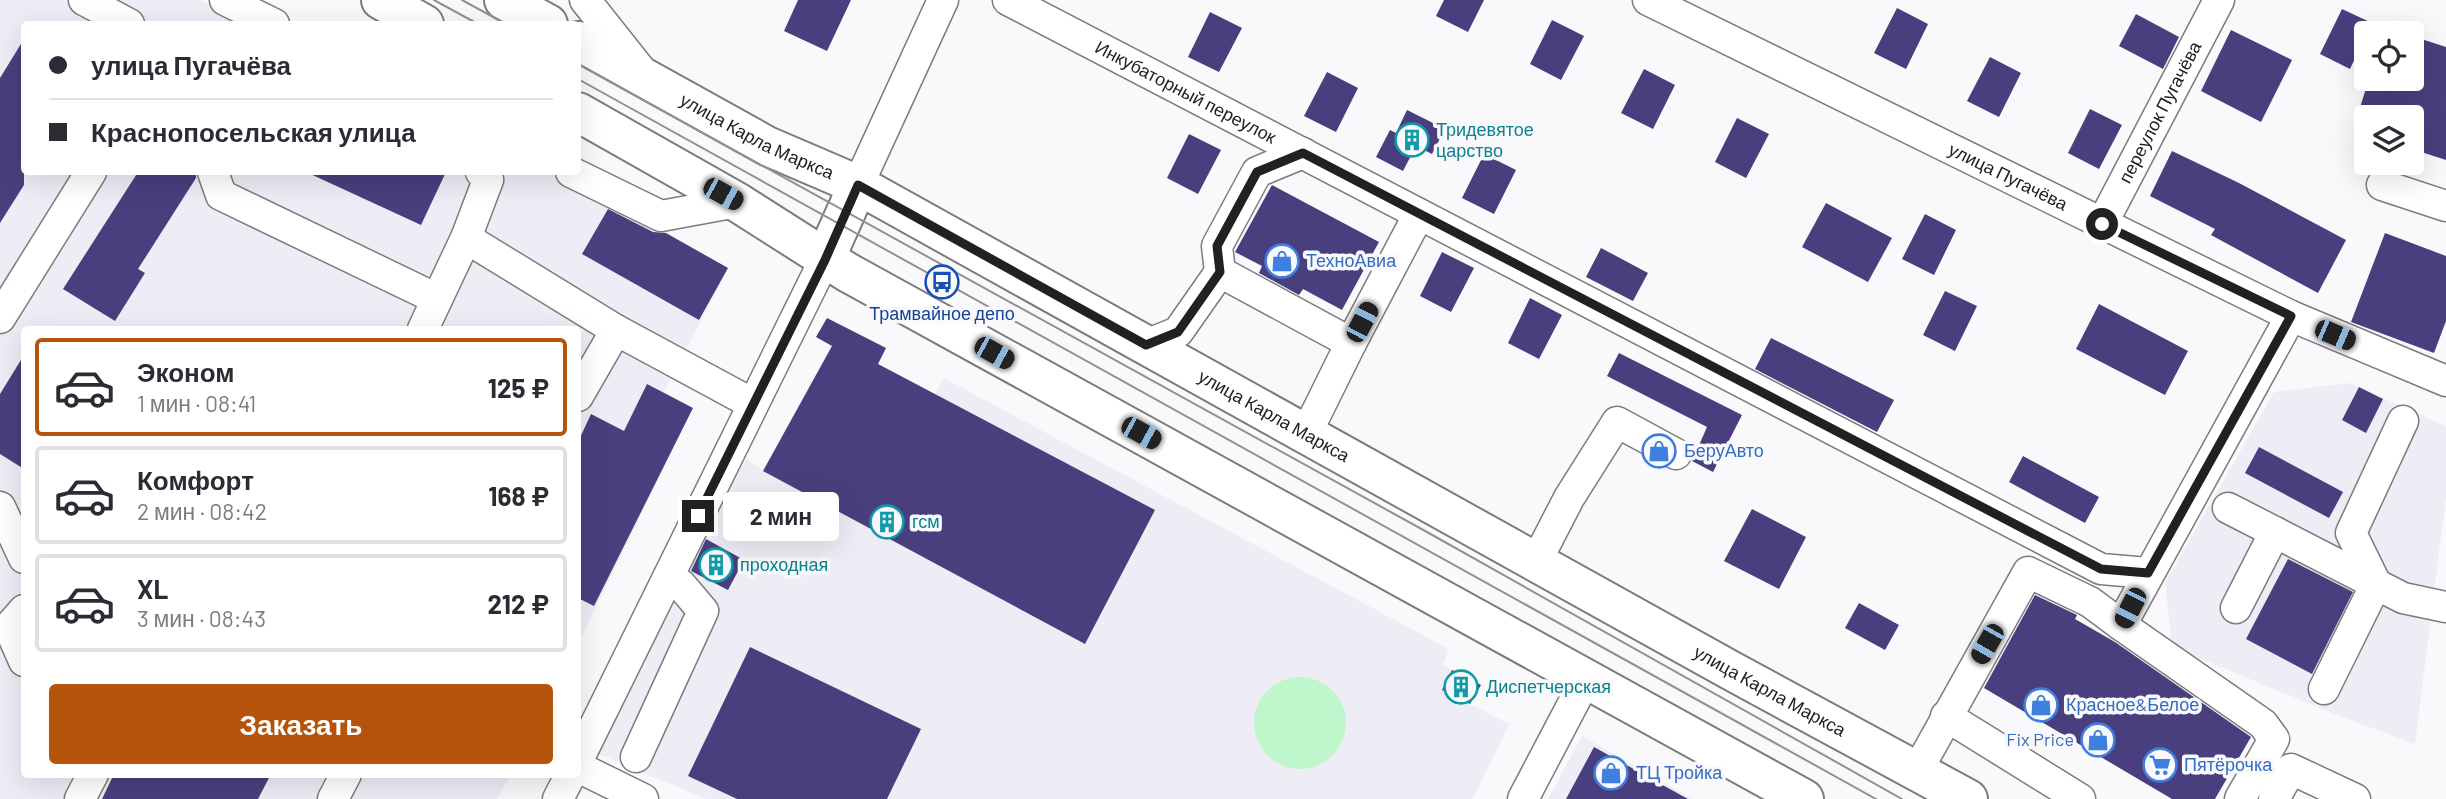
<!DOCTYPE html>
<html lang="ru">
<head>
<meta charset="utf-8">
<style>
  :root { --surface:#fff; --page:#f2f2f3; --text:#2b2b33; --muted:#7c7c81; --line:#e1e1e2; --accent:#b45309 }
  body { margin:0; font-family:Barlow,sans-serif; background:var(--page); color:var(--text); height:100vh; display:flex; flex-direction:column; font-size:26px; white-space:nowrap }
  * { box-sizing:border-box; margin:0 }
  p { font-size:23px; color:var(--muted) }
  .icon { flex:none; width:38px; height:38px; fill:none; stroke:currentColor; stroke-width:2; stroke-linecap:round; stroke-linejoin:round }
  .map { position:relative; flex:1; overflow:hidden }
  .details { position:absolute; left:21px; top:326px; width:560px; height:452px; display:flex; flex-direction:column; background:var(--surface); border-radius:7px; box-shadow:0 7px 28px #0002 }
  .details>* { flex:none }
  .top-card { position:absolute; left:21px; top:21px; width:560px; height:154px; border-radius:7px; box-shadow:0 7px 28px #0002; display:grid; align-content:center; height:154px; padding:0 28px; background:var(--surface) }
  .fabs { position:absolute; left:2354px; top:21px; display:grid; gap:14px }
  .fabs a { display:grid; place-items:center; width:70px; height:70px; border-radius:7px; background:var(--surface); box-shadow:0 7px 28px #0002; font-size:35px }
  .end { position:absolute; width:32px; height:32px; margin:-16px; border:9px solid #212122; background:#fff; box-shadow:0 0 0 4px #fff }
  .from { border-radius:50% }
  .bubble { position:absolute; height:49px; border-radius:7px; background:var(--surface); box-shadow:0 7px 28px #0002; font-size:23px; font-weight:700; line-height:49px; text-align:center }
  .car { position:absolute; width:21px; height:42px; margin:-21px -10px; border-radius:9px; box-shadow:0 0 5px 2px #0007; background:linear-gradient(#222 24%,#8ab4d8 0 40%,#222 0 76%,#8ab4d8 0 86%,#222 0) }
  .top-card b { display:flex; align-items:center; gap:24px; height:66px; font-size:26px }
  .top-card b+b { border-top:2px solid var(--line) }
  .top-card i { width:18px; height:18px; background:var(--text) }
  ul { padding:12px 0 0; list-style:none }
  li { display:flex; align-items:center; gap:21px; height:98px; margin:0 14px 10px; padding:0 14px; border:4px solid var(--line); border-radius:7px }
  li div { flex:1 }
  li b { display:block; font-size:26px }
  li em { font-style:normal; font-weight:700 }
  li.on { border-color:var(--accent) }
  li>.icon { width:63px; height:63px; stroke-width:1.5 }
  .action { display:flex; gap:14px; margin-top:auto; padding:14px 28px }
  .action a { flex:1; height:80px; border-radius:7px; background:var(--accent); color:#fff; font-size:28px; font-weight:700; line-height:80px; text-align:center }
  .map>svg:first-child { display:block }
  .built { fill:#eeedf6 }
  .green { fill:#c0f6cb }
  .building { fill:#493f7e }
  .lines { fill:none; stroke-linecap:round; stroke-linejoin:round }
  .minor-casing { stroke:#7c7c7e; stroke-width:33 }
  .major-casing { stroke:#7c7c7e; stroke-width:42 }
  .minor { stroke:#fff; stroke-width:30 }
  .major { stroke:#fff; stroke-width:38 }
  .tram { stroke:#919193; stroke-width:2 }
  .route { stroke:#212122; stroke-width:9 }
  .labels { text-anchor:middle; stroke-width:7; stroke-linejoin:round; paint-order:stroke }
  .street-label { font-size:18px; fill:#212122; stroke:#f9f9fb }
  .culture-label { font-size:18px; fill:#0d838f; stroke:#f9f9fb; text-anchor:start }
  .shop-label { font-size:18px; fill:#366cbe; stroke:#f9f9fb; text-anchor:start }
  .transit-label { font-size:18px; fill:#164399; stroke:#f9f9fb }
</style>
</head>
<body>
<div class="map">
<svg width="2446" height="799" viewBox="0 0 2446 799">
  <rect width="100%" height="100%" fill="#f9f9fb"/>
  <path class="built" d="M 0,0 L 200,0 L 250,24 L 24,24 L 24,172 L 549,172 L 611,202 L 728,268 L 664,392 L 693,408 L 578,644 L 578,329 L 24,329 L 24,774 L 512,774 L 497,799 L 0,799 Z
    M 827,318 L 886,348 L 878,364 L 935,394 L 944,378 L 1449,649 L 1443,664 L 1452,670 L 1443,690 L 1509,724 L 1473,799 L 706,799 L 596,753 L 729,487 L 747,459 L 764,471 L 827,354 L 831,345 L 816,337 Z
    M 2349,383 L 2446,426 L 2446,497 L 2415,744 L 2337,715 L 2172,647 L 2165,583 L 2274,392 Z
    M 1582,736 L 1693,799 L 1548,799 Z"/>
  <path class="green" d="M1254 723a46 46 0 1 1 92 0a46 46 0 1 1-92 0Z"/>
  <path class="building" d="M 798,0 L 851,0 L 827,51 L 784,31 Z
    M 1444,0 L 1484,0 L 1468,32 L 1436,16 Z
    M 1897,8 L 1928,24 L 1906,69 L 1874,53 Z
    M 2342,9 L 2372,23 L 2350,69 L 2320,54 Z
    M 1210,12 L 1242,28 L 1219,72 L 1188,57 Z
    M 2136,14 L 2179,37 L 2163,69 L 2119,46 Z
    M 1552,20 L 1584,36 L 1561,80 L 1530,64 Z
    M 2231,30 L 2292,60 L 2261,122 L 2201,91 Z
    M 2412,36 L 2446,47 L 2446,160 L 2412,149 L 2412,117 L 2357,117 L 2369,79 L 2412,79 Z
    M 24,39 L 24,185 L 0,223 L 0,78 Z
    M 1990,57 L 2021,73 L 1999,117 L 1967,101 Z
    M 1644,69 L 1675,85 L 1653,129 L 1621,113 Z
    M 1327,72 L 1358,88 L 1336,132 L 1304,116 Z
    M 2090,109 L 2122,125 L 2099,169 L 2068,153 Z
    M 1407,110 L 1445,129 L 1432,154 L 1416,146 L 1403,171 L 1376,157 L 1390,130 L 1396,133 Z
    M 1737,118 L 1769,134 L 1746,178 L 1715,162 Z
    M 1189,134 L 1221,150 L 1198,194 L 1167,178 Z
    M 2172,151 L 2239,183 L 2346,240 L 2318,293 L 2211,235 L 2215,229 L 2150,196 Z
    M 1484,154 L 1516,170 L 1494,214 L 1462,198 Z
    M 138,172 L 196,172 L 196,178 L 138,269 L 145,273 L 115,321 L 63,289 Z
    M 306,172 L 446,172 L 421,225 Z
    M 1272,185 L 1379,242 L 1342,310 L 1303,289 L 1299,295 L 1259,273 L 1262,266 L 1235,252 Z
    M 1826,203 L 1892,238 L 1868,282 L 1802,247 Z
    M 608,209 L 653,232 L 666,233 L 728,268 L 699,320 L 582,254 Z
    M 1925,214 L 1956,230 L 1934,275 L 1902,259 Z
    M 2385,233 L 2446,256 L 2446,321 L 2434,353 L 2351,322 Z
    M 1601,248 L 1648,273 L 1633,301 L 1586,277 Z
    M 1442,252 L 1474,268 L 1451,312 L 1420,296 Z
    M 1945,291 L 1977,306 L 1955,351 L 1923,335 Z
    M 1530,298 L 1562,315 L 1539,359 L 1508,343 Z
    M 2099,304 L 2188,351 L 2165,395 L 2076,349 Z
    M 827,318 L 886,348 L 878,364 L 1155,510 L 1085,644 L 763,471 L 832,346 L 816,337 Z
    M 1771,338 L 1894,400 L 1877,432 L 1755,369 Z
    M 1619,353 L 1742,415 L 1713,472 L 1692,461 L 1707,427 L 1607,376 Z
    M 24,355 L 24,469 L 0,454 L 0,394 Z
    M 647,384 L 693,408 L 594,606 L 578,598 L 578,442 L 591,414 L 624,431 Z
    M 2359,387 L 2383,399 L 2366,433 L 2342,420 Z
    M 2259,447 L 2343,492 L 2329,518 L 2245,473 Z
    M 2023,456 L 2099,497 L 2085,523 L 2009,482 Z
    M 1752,509 L 1806,537 L 1779,589 L 1724,561 Z
    M 706,539 L 744,560 L 728,590 L 691,571 Z
    M 2288,559 L 2353,592 L 2312,674 L 2246,639 Z
    M 2035,595 L 2077,615 L 2075,619 L 2115,642 L 2251,737 L 2215,799 L 2172,799 L 1984,688 Z
    M 1859,603 L 1899,625 L 1885,650 L 1845,628 Z
    M 750,647 L 921,729 L 887,799 L 737,799 L 688,776 Z
    M 1452,670 L 1481,685 L 1470,704 L 1442,690 Z
    M 1594,747 L 1688,799 L 1566,799 Z
    M 114,774 L 271,774 L 258,799 L 102,799 Z"/>
  <g class="lines">
    <defs>
      <g id="minor">
        <path d="M 84,0 L 129,24"/>
        <path d="M 225,0 L 274,24"/>
        <path d="M 585,0 L 643,73"/>
        <path id="s1" d="M 1008,0 L 2101,569 L 2148,573"/>
        <path id="s2" d="M 1648,0 L 2291,316 L 2446,381"/>
        <path d="M 213,172 L 221,195 L 437,299"/>
        <path d="M 571,172 L 661,216 L 737,202"/>
        <path d="M 858,185 L 943,0"/>
        <path d="M 2382,185 L 2446,206"/>
        <path id="s3" d="M 2102,224 L 2219,0"/>
        <path d="M 466,238 L 488,180 L 481,172"/>
        <path d="M 1220,272 L 1217,246 L 1257,172 L 1303,153"/>
        <path d="M 0,318 L 91,172"/>
        <path d="M 423,329 L 466,238 L 616,330"/>
        <path d="M 1351,343 L 1419,214"/>
        <path d="M 1146,345 L 1178,332 L 1220,272 L 1351,343 L 1306,434"/>
        <path d="M 578,396 L 616,330 L 753,404"/>
        <path d="M 0,507 L 24,558"/>
        <path d="M 2228,508 L 2403,598 L 2446,607"/>
        <path d="M 1536,562 L 1569,498 L 1617,422 L 1676,454"/>
        <path d="M 2236,608 L 2275,532"/>
        <path d="M 24,610 L 9,627 L 24,661"/>
        <path d="M 2324,689 L 2376,584 L 2351,533 L 2403,421"/>
        <path d="M 1946,716 L 2080,799"/>
        <path d="M 636,757 L 703,611 L 681,585 L 668,578"/>
        <path d="M 578,760 L 825,259"/>
        <path d="M 578,767 L 643,799"/>
        <path d="M 1917,771 L 2028,572 L 2090,602 L 2121,625"/>
        <path d="M 80,799 L 93,774"/>
        <path d="M 333,799 L 346,774"/>
        <path d="M 558,799 L 571,774"/>
        <path d="M 1523,799 L 1586,679"/>
        <path d="M 2240,799 L 2274,739 L 2263,724 L 2121,625 L 2291,316"/>
        <path d="M 2274,799 L 2291,769 L 2355,799"/>
      </g>
      <g id="major">
        <path d="M 381,0 L 424,24"/>
        <path d="M 504,0 L 548,24"/>
        <path id="s4" d="M 578,41 L 767,146 L 858,185 L 1730,670 L 1968,799"/>
        <path d="M 578,112 L 737,202 L 847,272 L 1804,799"/>
        <path d="M 825,259 L 858,185"/>
      </g>
    </defs>
    <use href="#minor" class="minor-casing"/>
    <use href="#major" class="major-casing"/>
    <use href="#minor" class="minor"/>
    <use href="#major" class="major"/>
    <path class="tram" d="M 434,0 L 478,24
      M 462,0 L 506,24
      M 578,64 L 1427,532 L 1902,799
      M 578,79 L 1876,799"/>
  </g>
  <g class="lines">
    <path class="route" d="M 698,516 L 825,260 L 858,185 L 1146,345 L 1178,332 L 1220,272 L 1217,246 L 1257,172 L 1303,153 L 2101,569 L 2148,573 L 2291,316 L 2102,224"/>
  </g>
  <defs>
    <symbol id="building-ring" viewBox="-11 -11 22 22"><circle r="9.5" fill="#f9f9fb" stroke="#0f9aa8" stroke-width="1.5"/><path d="M-4-6H4V6H1V3H-1V6H-4ZM-2.5-4.3h1.7v1.8h-1.7ZM.8-4.3h1.7v1.8H.8ZM-2.5-1h1.7V.8h-1.7ZM.8-1h1.7V.8H.8Z" fill="#0f9aa8"/></symbol>
    <symbol id="shop-ring" viewBox="-11 -11 22 22"><circle r="9.5" fill="#f9f9fb" stroke="#3f7fe0" stroke-width="1.5"/><path d="M-5-2.5h2.3a2.7 3.5 0 0 1 5.4 0H5L5.5 6h-11ZM-1.5-2.5h3a1.5 2.3 0 0 0-3 0Z" fill="#3f7fe0"/></symbol>
    <symbol id="bus-ring" viewBox="-11 -11 22 22"><circle r="9.5" fill="#f9f9fb" stroke="#1a4fb4" stroke-width="1.5"/><path d="M-5-6H5V4H4V6H2V4H-2V6H-4V4H-5ZM-3.5-4V0h7V-4ZM-3.5 1.2v1.5H-2V1.2ZM2 1.2v1.5H3.5V1.2Z" fill="#1a4fb4"/></symbol>
    <symbol id="supermarket-ring" viewBox="-11 -11 22 22"><circle r="9.5" fill="#f9f9fb" stroke="#3f7fe0" stroke-width="1.5"/><path d="M-6-5.5h2.5l.6 2H6L4.5 2H-2.5L-4.4-4H-6ZM-1.5 3.2a1.3 1.3 0 1 0 .1 0ZM3 3.2a1.3 1.3 0 1 0 .1 0Z" fill="#3f7fe0"/></symbol>
  </defs>
  <g fill-rule="evenodd">
    <use href="#building-ring" x="1393" y="121" width="38" height="38"/>
    <use href="#shop-ring" x="1263" y="242" width="38" height="38"/>
    <use href="#bus-ring" x="923" y="263" width="38" height="38"/>
    <use href="#shop-ring" x="1640" y="432" width="38" height="38"/>
    <use href="#building-ring" x="868" y="503" width="38" height="38"/>
    <use href="#building-ring" x="697" y="546" width="38" height="38"/>
    <use href="#building-ring" x="1442" y="668" width="38" height="38"/>
    <use href="#shop-ring" x="2022" y="686" width="38" height="38"/>
    <use href="#shop-ring" x="2079" y="721" width="38" height="38"/>
    <use href="#supermarket-ring" x="2141" y="746" width="38" height="38"/>
    <use href="#shop-ring" x="1592" y="754" width="38" height="38"/>
  </g>
  <g class="labels">
    <g class="street-label">
      <text dy="6" stroke="none"><textPath href="#s1" startOffset="200">Инкубаторный переулок</textPath></text>
      <text dy="6" stroke="none"><textPath href="#s3" startOffset="126">переулок Пугачёва</textPath></text>
      <text dy="6" stroke="none"><textPath href="#s4" startOffset="203">улица Карла Маркса</textPath></text>
      <text dy="6" stroke="none"><textPath href="#s2" startOffset="401">улица Пугачёва</textPath></text>
      <text dy="6" stroke="none"><textPath href="#s4" startOffset="791">улица Карла Маркса</textPath></text>
      <text dy="6" stroke="none"><textPath href="#s4" startOffset="1358">улица Карла Маркса</textPath></text>
    </g>
    <g class="culture-label">
      <text x="1436" y="136">Тридевятое<tspan x="1436" dy="21">царство</tspan></text>
      <text x="912" y="528">гсм</text>
      <text x="740" y="571">проходная</text>
      <text x="1486" y="693">Диспетчерская</text>
    </g>
    <g class="shop-label">
      <text x="1306" y="267">ТехноАвиа</text>
      <text x="1684" y="457">БеруАвто</text>
      <text x="2066" y="711">Красное&amp;Белое</text>
      <text x="2074" y="746" text-anchor="end">Fix Price</text>
      <text x="2184" y="771">Пятёрочка</text>
      <text x="1636" y="779">ТЦ Тройка</text>
    </g>
    <g class="transit-label">
      <text x="942" y="320">Трамвайное депо</text>
    </g>
  </g>
</svg>
<div class="fabs">
<a><svg class="icon" aria-label="locate" viewBox="0 0 24 24"><circle cx="12" cy="12" r="6"/><path d="M12 2v4M12 18v4M2 12h4M18 12h4"/></svg></a>
<a><svg class="icon" aria-label="layers" viewBox="0 0 24 24"><path d="M12 4l9 5-9 5-9-5zM3 14l9 5 9-5"/></svg></a>
</div>
<i class="end from" style="left:2102px;top:224px"></i>
<i class="end" style="left:698px;top:516px"></i>
<div class="bubble" style="left:723px;top:492px;width:116px">2 мин</div>
<i class="car" style="left:723px;top:194px;rotate:119deg"></i>
<i class="car" style="left:1362px;top:322px;rotate:28deg"></i>
<i class="car" style="left:2335px;top:335px;rotate:113deg"></i>
<i class="car" style="left:994px;top:353px;rotate:119deg"></i>
<i class="car" style="left:1141px;top:433px;rotate:119deg"></i>
<i class="car" style="left:2130px;top:608px;rotate:207deg"></i>
<i class="car" style="left:1987px;top:644px;rotate:210deg"></i>
<div class="top-card">
<b><i class="from"></i>улица Пугачёва</b>
<b><i></i>Краснопосельская улица</b>
</div>
<section class="details">
<ul>
<li class="on"><svg class="icon" aria-label="car" viewBox="0 0 24 24"><path d="M5 17H2v-5l4-1 3-4h7l3 4 3 1v5h-3M9 17h6M6 11h13"/><circle cx="7" cy="17" r="2"/><circle cx="17" cy="17" r="2"/></svg><div><b>Эконом</b><p>1 мин · 08:41</p></div><em>125 ₽</em></li>
<li><svg class="icon" aria-label="car" viewBox="0 0 24 24"><path d="M5 17H2v-5l4-1 3-4h7l3 4 3 1v5h-3M9 17h6M6 11h13"/><circle cx="7" cy="17" r="2"/><circle cx="17" cy="17" r="2"/></svg><div><b>Комфорт</b><p>2 мин · 08:42</p></div><em>168 ₽</em></li>
<li><svg class="icon" aria-label="car" viewBox="0 0 24 24"><path d="M5 17H2v-5l4-1 3-4h7l3 4 3 1v5h-3M9 17h6M6 11h13"/><circle cx="7" cy="17" r="2"/><circle cx="17" cy="17" r="2"/></svg><div><b>XL</b><p>3 мин · 08:43</p></div><em>212 ₽</em></li>
</ul>
<div class="action"><a>Заказать</a></div>
</section>
</div>
</body>
</html>
